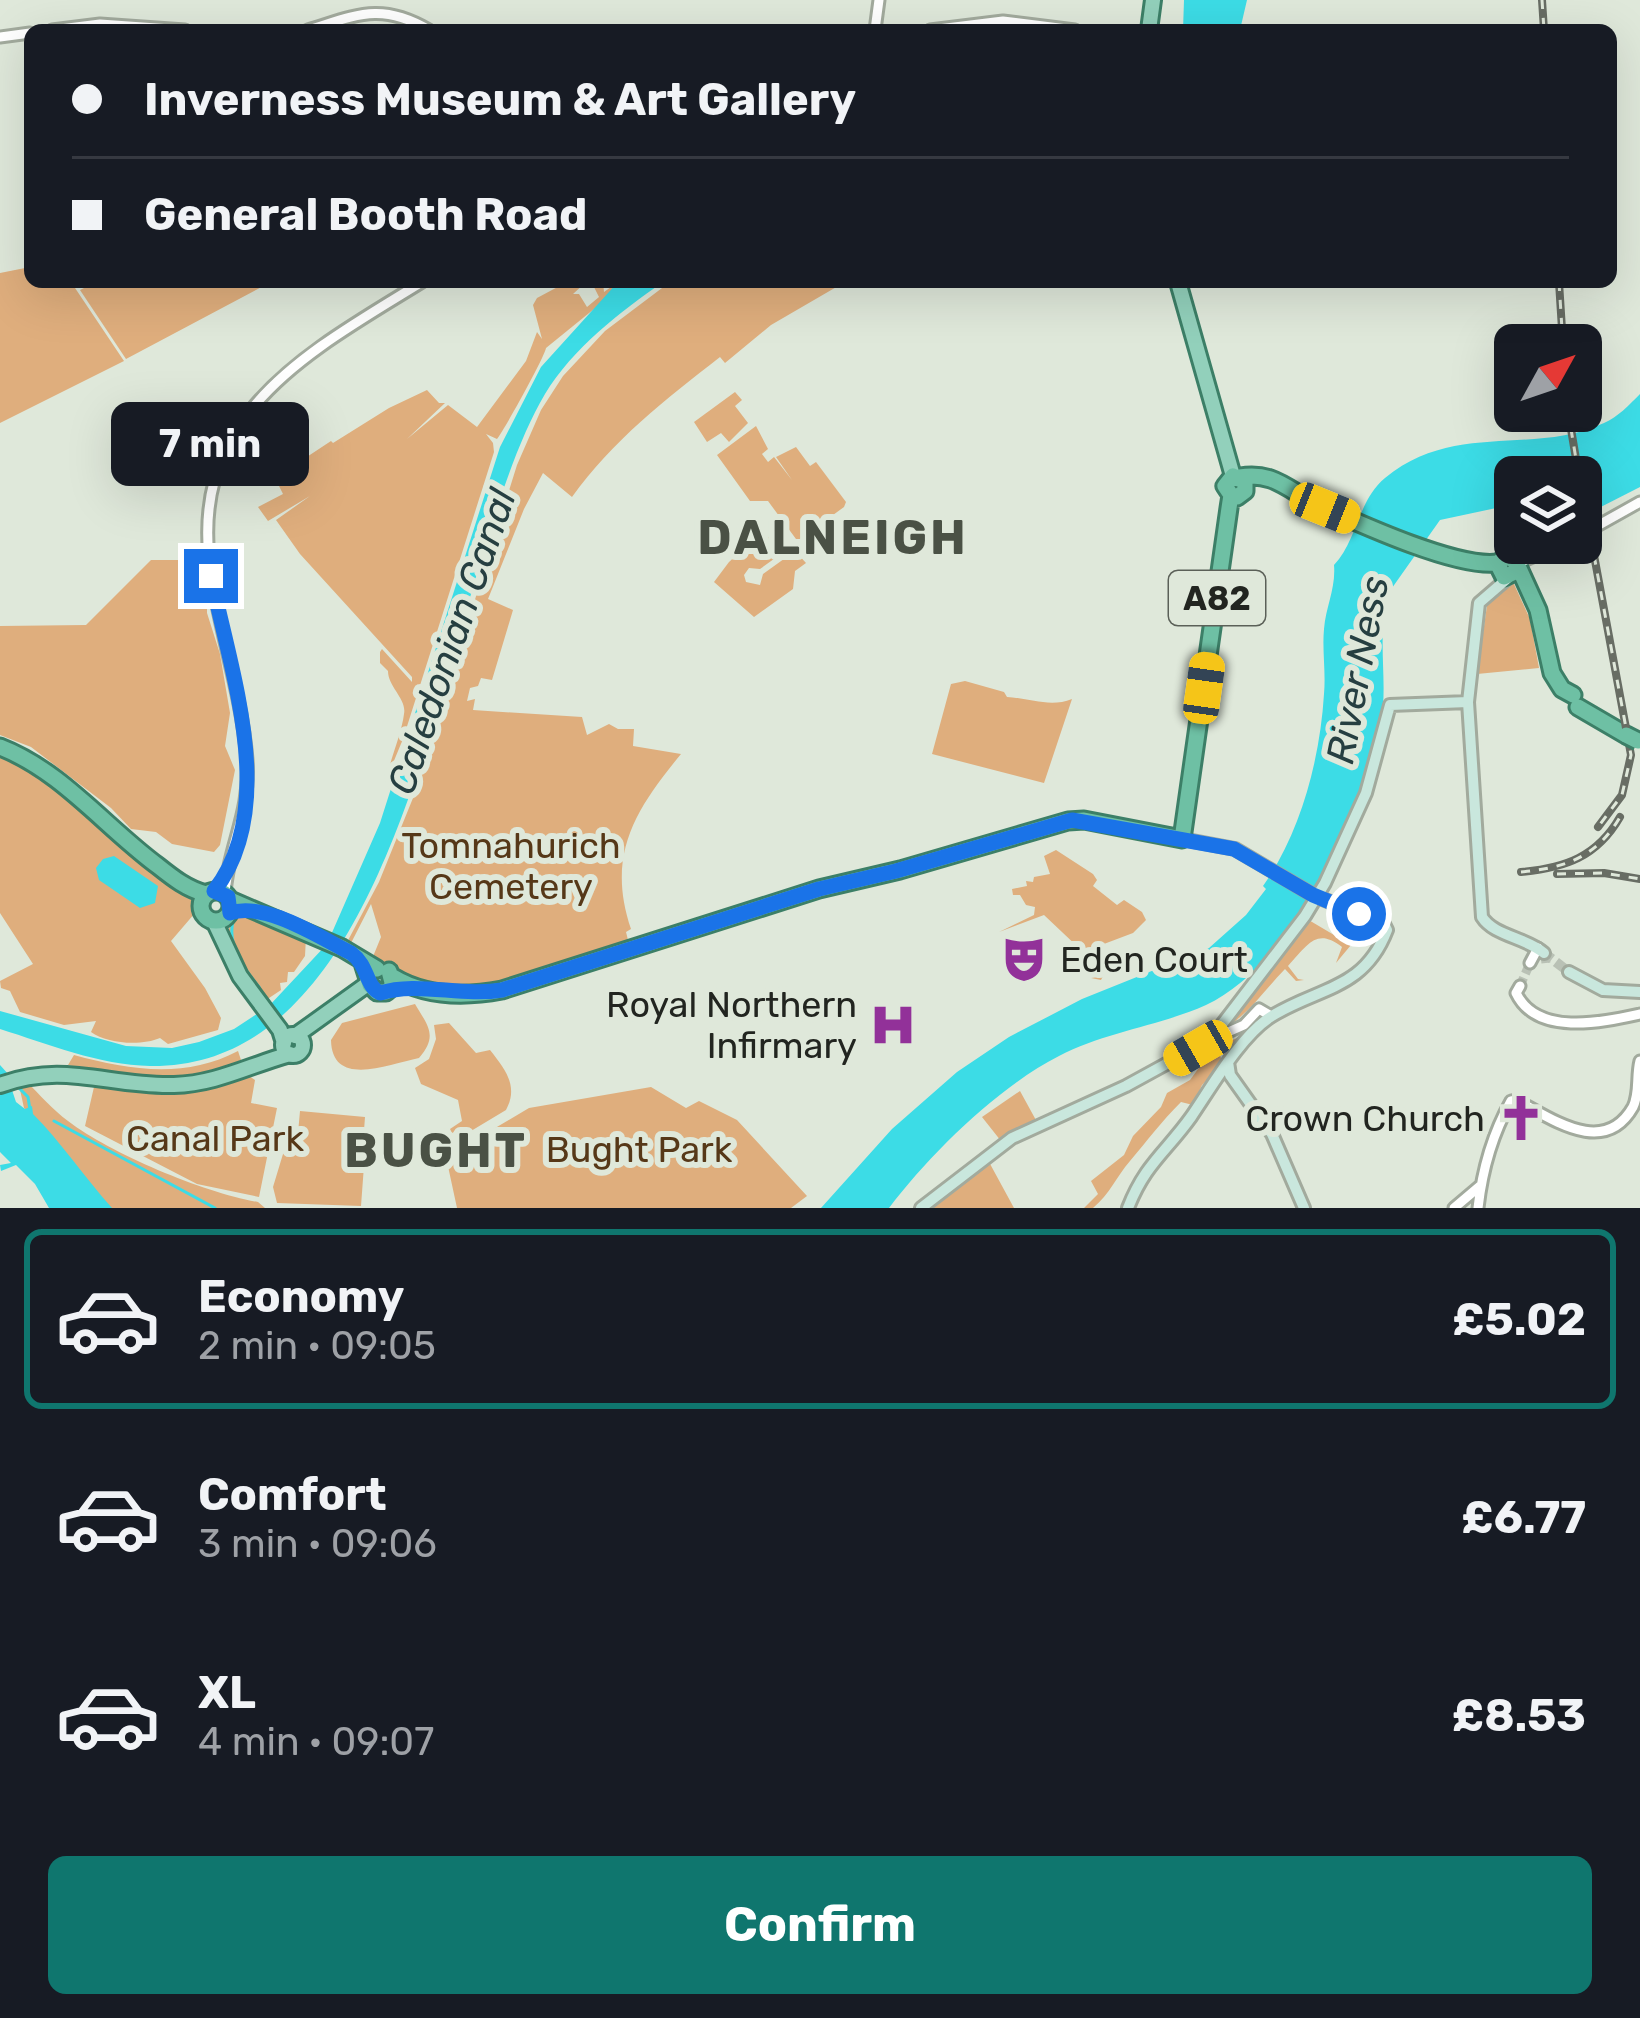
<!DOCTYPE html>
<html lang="en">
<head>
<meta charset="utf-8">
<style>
  :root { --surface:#171b24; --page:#20242c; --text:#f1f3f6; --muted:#9ea1a6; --line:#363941; --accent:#0f766e }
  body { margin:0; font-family:Rubik,sans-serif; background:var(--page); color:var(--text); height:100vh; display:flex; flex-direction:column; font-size:45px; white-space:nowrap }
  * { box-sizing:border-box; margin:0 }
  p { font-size:39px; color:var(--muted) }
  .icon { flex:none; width:66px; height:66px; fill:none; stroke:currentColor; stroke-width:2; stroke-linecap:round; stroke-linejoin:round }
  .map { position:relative; height:1208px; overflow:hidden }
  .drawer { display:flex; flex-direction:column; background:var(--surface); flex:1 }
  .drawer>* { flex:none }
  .hud { position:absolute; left:24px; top:24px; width:1593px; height:264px; border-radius:18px; box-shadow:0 12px 48px #0002; display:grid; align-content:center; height:264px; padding:0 48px; background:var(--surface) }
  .needle { width:78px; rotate:50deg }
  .fabs { position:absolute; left:1494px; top:324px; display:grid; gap:24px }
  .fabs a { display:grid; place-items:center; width:108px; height:108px; border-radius:18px; background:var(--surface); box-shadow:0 12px 48px #0002; font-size:60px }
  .end { position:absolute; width:54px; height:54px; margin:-27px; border:15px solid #1a73e8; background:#fff; box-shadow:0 0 0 6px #fff }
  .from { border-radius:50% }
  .bubble { position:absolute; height:84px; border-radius:18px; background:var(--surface); box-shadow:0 12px 48px #0002; font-size:39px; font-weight:700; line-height:84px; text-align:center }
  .car { position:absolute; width:36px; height:72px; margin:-36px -18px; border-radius:15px; box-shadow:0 0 9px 3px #0007; background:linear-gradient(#f5c518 24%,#345 0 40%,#f5c518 0 76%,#345 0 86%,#f5c518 0) }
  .hud b { display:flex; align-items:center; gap:42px; height:114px; font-size:45px }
  .hud b+b { border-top:3px solid var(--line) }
  .hud i { width:30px; height:30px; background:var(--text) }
  ul { padding:21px 0 0; list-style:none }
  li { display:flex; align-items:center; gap:36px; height:180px; margin:0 24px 18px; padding:0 24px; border:6px solid transparent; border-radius:18px }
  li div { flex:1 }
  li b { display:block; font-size:45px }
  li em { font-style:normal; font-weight:700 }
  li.current { border-color:var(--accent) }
  li>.icon { width:108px; height:108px; stroke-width:1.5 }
  .cta { display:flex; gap:24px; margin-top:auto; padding:24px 48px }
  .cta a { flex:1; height:138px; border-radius:18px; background:var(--accent); color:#fff; font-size:48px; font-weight:700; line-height:138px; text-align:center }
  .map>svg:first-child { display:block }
  .green { fill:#dfae7d }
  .water { fill:#3cdce6 }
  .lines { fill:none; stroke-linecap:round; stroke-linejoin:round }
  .stream { stroke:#3cdce6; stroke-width:3 }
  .tertiary-tunnel { stroke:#b9c1b5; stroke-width:9; stroke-dasharray:9 4.5; stroke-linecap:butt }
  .secondary-tunnel { stroke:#b9c1b5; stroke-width:10; stroke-dasharray:10 5; stroke-linecap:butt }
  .tertiary-casing { stroke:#a2aa9d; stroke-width:15 }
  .secondary-casing { stroke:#a2aa9d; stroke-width:16 }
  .primary-casing { stroke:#3c7f67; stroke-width:20 }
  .trunk-casing { stroke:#3c7f67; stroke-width:21 }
  .tertiary { stroke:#fff; stroke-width:9 }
  .secondary { stroke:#c9e7dd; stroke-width:10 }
  .primary { stroke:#92d0bb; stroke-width:14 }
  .trunk { stroke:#6ec0a4; stroke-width:15 }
  .rail-casing { stroke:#686d64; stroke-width:8 }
  .rail { stroke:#dfe8da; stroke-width:3; stroke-dasharray:9; stroke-linecap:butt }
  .trunk-bridge-casing { stroke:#3c7f67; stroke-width:21; stroke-linecap:butt }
  .trunk-bridge { stroke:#6ec0a4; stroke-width:15 }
  .route { stroke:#1a73e8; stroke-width:15 }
  .labels { text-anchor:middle; stroke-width:12; stroke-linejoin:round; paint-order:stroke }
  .shield { fill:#dfe8da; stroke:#5b6058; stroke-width:3 }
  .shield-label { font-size:33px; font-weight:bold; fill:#222520 }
  .park-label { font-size:36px; fill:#563818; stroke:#dfe8da }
  .poi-label { font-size:36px; fill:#222520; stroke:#dfe8da; text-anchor:end }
  .water-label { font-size:39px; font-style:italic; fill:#263f41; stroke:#dfe8da }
  .district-label { font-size:48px; font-weight:bold; letter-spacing:3px; fill:#4a5145; stroke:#dfe8da }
</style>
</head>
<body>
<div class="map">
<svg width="1640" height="1208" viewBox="0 0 1640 1208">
  <rect width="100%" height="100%" fill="#dfe8da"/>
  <path class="green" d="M 30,267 L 30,282 L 71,282 L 124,361 L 0,423 L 0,273 Z
    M 96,282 L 271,282 L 126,359 L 80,290 Z
    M 567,282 L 586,282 L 573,294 L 579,294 L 587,307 L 599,297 L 593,285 L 603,282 L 604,292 L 618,282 L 610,296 L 546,348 C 545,356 505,429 497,439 L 486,434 L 493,443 L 494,452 L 403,739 L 386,780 C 390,760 402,732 404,714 C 407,699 388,687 388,671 L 380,663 L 380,652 L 382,649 L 412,682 L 412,677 L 300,554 L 276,520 L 310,496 L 268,521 L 258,507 L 283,494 L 275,478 L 331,441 L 333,443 L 389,408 L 427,390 L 439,403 L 445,403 L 407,439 L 448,405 L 477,427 L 526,361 L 537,332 L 542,339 L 533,305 L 537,298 Z
    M 670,282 L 845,282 L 771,325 L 725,363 L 720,357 C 666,399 612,441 572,497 L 543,473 L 524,509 L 488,599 L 513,610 L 492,680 L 481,678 L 478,686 L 470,688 L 467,701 L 475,699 L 473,710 L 582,717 L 587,735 L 609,724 L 618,729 L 634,729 L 633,746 L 681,754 C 635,810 606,855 631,929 L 626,932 L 630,948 L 501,986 L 431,988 L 372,959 L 381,937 L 371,904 L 349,947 L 345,946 L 379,882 L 413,798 L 517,465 L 541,410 L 563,376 L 605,331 Z
    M 735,392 L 742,400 L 735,406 L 748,423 L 729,442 L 721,433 L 707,442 L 694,422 Z
    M 756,426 L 768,449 L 762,454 L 768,462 L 774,457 L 792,480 L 776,457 L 796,447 L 810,466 L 816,462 L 846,502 L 844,507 L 800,539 L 796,539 L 768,501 L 750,501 L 717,455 Z
    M 782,530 L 792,546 L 760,569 L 749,568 L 744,575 L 746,582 L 760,585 L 763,574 L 795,551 L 806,563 L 795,571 L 793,589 L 754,617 L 714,582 L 729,562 L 763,531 L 770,539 Z
    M 151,560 L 192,560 L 203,575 L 207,591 L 207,613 L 220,654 L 230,713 L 225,746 L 235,770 L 220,845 L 214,852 L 172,844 L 156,832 L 131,829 L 111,808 L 31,747 L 0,735 L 0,626 L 86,625 Z
    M 1513,582 L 1530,619 L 1539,668 L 1477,674 L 1488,599 Z
    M 965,681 L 1004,692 L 1007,697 C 1029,698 1050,708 1072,699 L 1044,783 L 932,754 L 951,684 Z
    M 0,757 L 41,777 L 109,837 L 194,901 L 195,913 L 171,941 L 205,988 L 221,1018 L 218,1030 L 168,1044 L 160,1038 C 142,1046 107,1044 91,1032 L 96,1021 L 64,1025 L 20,1012 L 10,991 L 1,988 L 0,981 L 33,964 L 0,913 Z
    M 1056,850 L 1093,874 L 1097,880 L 1093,886 L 1117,905 L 1124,900 L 1142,912 L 1146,920 L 1133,933 L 1088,950 L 1099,972 L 1120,966 L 1114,975 L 1104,974 L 1101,980 L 1091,978 L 1081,950 L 1044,915 L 999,932 L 1034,915 L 1035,907 L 1026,905 L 1020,895 L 1013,895 L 1012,889 L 1027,886 L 1026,881 L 1033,882 L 1034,877 L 1050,874 L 1044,856 Z
    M 234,915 L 252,915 L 306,937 L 305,956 L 294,972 L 288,972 L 287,982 L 280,983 L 281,990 L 263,1002 L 241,971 L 227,934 Z
    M 1307,919 L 1351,945 L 1336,963 L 1342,947 C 1317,928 1309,943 1288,966 L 1298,979 L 1304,980 L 1296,981 L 1285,969 C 1261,994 1247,1016 1222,1030 Z
    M 415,1004 C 427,1025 439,1035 419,1058 C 389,1064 332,1089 331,1040 L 342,1023 Z
    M 449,1023 L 476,1053 L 490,1050 C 505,1069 519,1086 506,1110 L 466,1134 L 462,1129 L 452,1133 L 450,1129 L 462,1121 L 458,1100 L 421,1084 L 415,1068 L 429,1059 L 436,1039 L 434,1025 Z
    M 1241,1036 L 1246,1040 L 1232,1055 L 1225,1051 L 1220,1056 L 1224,1064 L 1202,1085 L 1193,1105 L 1181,1102 C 1161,1122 1147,1141 1130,1161 C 1116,1177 1110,1194 1093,1208 L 1084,1208 L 1098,1194 L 1091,1181 L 1124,1155 L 1133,1136 L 1161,1107 L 1167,1093 L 1190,1080 L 1212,1050 Z
    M 238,1051 L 241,1060 C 185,1088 128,1079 68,1065 L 74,1055 C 129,1070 185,1079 238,1051 Z
    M 249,1076 L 255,1080 L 251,1103 L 277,1108 L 259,1197 L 197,1184 L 85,1126 L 94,1087 L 169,1093 Z
    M 27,1082 C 40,1095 53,1110 68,1121 C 111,1154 205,1193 258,1202 L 265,1208 L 108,1208 L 24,1108 L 19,1085 Z
    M 651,1087 L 686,1108 L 699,1101 L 737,1120 L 807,1196 L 791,1208 L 457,1208 L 446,1157 L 529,1108 Z
    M 1020,1091 L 1037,1122 L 1001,1141 L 982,1117 Z
    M 300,1111 L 365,1117 L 363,1144 L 373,1142 L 378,1151 L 365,1152 L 361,1206 L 277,1203 L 273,1187 L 286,1144 L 297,1144 Z
    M 989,1162 L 1014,1208 L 926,1208 Z"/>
  <path class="water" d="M 1184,0 L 1247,0 L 1240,30 L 1183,30 Z
    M 618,282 L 663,282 C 620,312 573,348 545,394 C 441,569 418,1069 150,1066 C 99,1065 48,1044 0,1029 L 0,1011 L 126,1046 L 172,1048 L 199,1042 L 234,1029 L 269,1006 L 327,944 L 380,823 L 500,447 L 541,367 Z
    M 1640,394 L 1640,487 L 1589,513 L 1581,508 L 1581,477 L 1515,477 L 1515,504 L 1440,520 L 1392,588 C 1376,625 1386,667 1383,706 C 1379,760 1339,857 1309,902 C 1285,941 1248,985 1206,1005 C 1159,1026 1105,1032 1059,1056 C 998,1087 930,1154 889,1208 L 821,1208 L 892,1129 L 957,1072 L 1009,1037 L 1082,999 L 1209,948 L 1246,915 L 1266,889 L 1263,886 C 1301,832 1320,759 1324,694 C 1326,672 1322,650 1324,629 C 1326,606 1336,588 1334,565 C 1357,541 1358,500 1385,478 C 1455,421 1533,456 1604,423 C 1618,417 1629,405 1640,394 Z
    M 114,856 L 158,886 L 155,903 L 140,908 L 99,880 L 96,868 L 103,859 Z
    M 0,1065 L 18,1085 L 12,1090 L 16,1102 L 25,1109 L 32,1106 L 33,1114 C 61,1142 85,1178 112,1208 L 49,1208 L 35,1184 L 16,1165 L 1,1171 L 0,1165 L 11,1163 L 0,1152 Z"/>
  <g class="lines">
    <path class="stream" d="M 233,921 C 227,946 244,969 259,987
      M 19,1088 L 28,1097 L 30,1110
      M 54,1121 L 215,1208"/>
    <path class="tertiary-tunnel" d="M 1541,959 L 1551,958
      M 1520,986 L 1530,963"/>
    <path class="secondary-tunnel" d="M 1544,953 L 1569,972"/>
    <defs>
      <path id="tertiary" d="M 52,30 L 100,24 L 185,30
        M 308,30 C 357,15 381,2 429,30
        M 875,30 L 879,0
        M 930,30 L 1003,21 L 1075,30
        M 0,37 L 30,33
        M 1581,535 L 1640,502
        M 1517,564 L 1564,543
        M 214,891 L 225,877
        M 225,894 C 228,846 251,813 247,759 C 242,699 222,639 212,579 C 183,417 305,354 422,282
        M 1530,963 L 1538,948
        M 1520,986 L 1516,993 C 1537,1037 1603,1022 1640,1014
        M 1210,1040 L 1244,1025 L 1259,1009 L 1271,1016
        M 1454,1208 L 1480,1186
        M 1478,1208 C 1482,1172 1493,1133 1511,1101 L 1516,1100 C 1551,1118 1604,1158 1633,1107 C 1640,1093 1636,1076 1640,1061"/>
      <path id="secondary" d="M 1508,578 L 1479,603 L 1468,702 L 1482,917 C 1494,936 1525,937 1544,953
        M 1569,972 L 1603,990 L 1640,992
        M 1228,1062 L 1230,1075 L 1272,1134 L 1304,1208
        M 921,1208 L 1012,1138 L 1126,1086 L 1210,1040 L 1305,916 L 1325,883 L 1366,793 L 1390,705 L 1468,702
        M 1128,1208 C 1145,1164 1166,1152 1191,1117 C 1211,1088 1241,1035 1272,1016 C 1319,987 1364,990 1387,930 L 1384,924 L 1313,895 L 1235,849 L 1182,839"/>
      <path id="primary" d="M 1149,30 L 1153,0
        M 1178,282 L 1233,476
        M 214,921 L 240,976 L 280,1030 L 284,1043
        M283 1045a10 10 0 1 1 20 0a10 10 0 1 1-20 0Z
        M 295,1036 L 369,983
        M 0,1085 C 65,1061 109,1087 174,1085 C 216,1084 250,1065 290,1054"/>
      <path id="trunk" d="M 1240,477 C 1274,471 1289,491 1318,505 C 1358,523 1456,568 1497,563
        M 1517,571 L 1504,577 L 1497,563 L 1509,556 L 1517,564 L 1538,610 L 1552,673 L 1562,689 L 1573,695
        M 1578,707 L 1626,735
        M 0,747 C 62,771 105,827 158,866 C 173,878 187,889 206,894
        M201 906a15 15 0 1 1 30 0a15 15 0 1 1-30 0Z
        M 230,900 L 342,948 L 377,969
        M 363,963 L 370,985 L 377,992 L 386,992 L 393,986 L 389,971
        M 393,977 C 426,997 465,997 502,990 L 819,889 L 900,870 L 1068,821 L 1084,820 L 1182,839 L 1229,508 L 1231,495 L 1225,486 L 1233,476 L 1245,482 L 1245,491 L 1237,497 L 1231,495"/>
    </defs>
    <use href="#tertiary" class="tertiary-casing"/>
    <use href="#secondary" class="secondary-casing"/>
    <use href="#primary" class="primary-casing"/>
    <use href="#trunk" class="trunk-casing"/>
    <use href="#tertiary" class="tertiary"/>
    <use href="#secondary" class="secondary"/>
    <use href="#primary" class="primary"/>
    <use href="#trunk" class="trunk"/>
    <defs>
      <path id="rail" d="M 1542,0 L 1544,30
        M 1559,282 L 1563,345
        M 1568,411 L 1579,477
        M 1581,485 L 1631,755 L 1622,795 L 1598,827
        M 1521,872 C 1565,868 1597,857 1620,817
        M 1557,874 L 1604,873 L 1640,879"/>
    </defs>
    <use href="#rail" class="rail-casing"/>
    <use href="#rail" class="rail"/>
    <defs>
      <path id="trunk-bridge" d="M 1626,735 L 1638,741"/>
    </defs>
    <use href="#trunk-bridge" class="trunk-bridge-casing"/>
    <use href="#trunk-bridge" class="trunk-bridge"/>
  </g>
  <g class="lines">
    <path class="route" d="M 211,576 C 230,670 280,807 214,891 L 228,897 L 230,913 C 265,901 319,937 351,953 C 369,966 365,986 380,993 C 418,981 461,997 502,990 L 819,889 L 896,871 L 1072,820 L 1234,849 L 1313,895 L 1359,914"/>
  </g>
  <defs>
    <symbol id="theatre-bare" viewBox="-9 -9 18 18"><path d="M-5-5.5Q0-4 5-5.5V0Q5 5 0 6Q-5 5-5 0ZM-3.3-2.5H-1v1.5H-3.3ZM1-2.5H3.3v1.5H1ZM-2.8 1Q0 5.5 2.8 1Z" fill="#923199" stroke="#dfe8da" stroke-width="2.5" paint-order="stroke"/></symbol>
    <symbol id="hospital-bare" viewBox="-9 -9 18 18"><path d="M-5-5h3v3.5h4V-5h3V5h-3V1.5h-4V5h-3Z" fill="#923199" stroke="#dfe8da" stroke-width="2.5" paint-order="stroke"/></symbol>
    <symbol id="church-bare" viewBox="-9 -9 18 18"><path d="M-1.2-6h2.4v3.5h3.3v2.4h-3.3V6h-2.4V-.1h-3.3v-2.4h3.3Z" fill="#923199" stroke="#dfe8da" stroke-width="2.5" paint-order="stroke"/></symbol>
  </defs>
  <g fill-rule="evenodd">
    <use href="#theatre-bare" x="991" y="926" width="66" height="66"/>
    <use href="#hospital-bare" x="860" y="992" width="66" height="66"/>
    <use href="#church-bare" x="1488" y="1085" width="66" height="66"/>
  </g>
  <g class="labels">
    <rect class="shield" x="1169" y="571" width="96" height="54" rx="9"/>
    <g class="shield-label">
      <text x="1217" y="610">A82</text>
    </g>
    <g class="park-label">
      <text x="511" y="858">Tomnahurich<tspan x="511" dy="41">Cemetery</tspan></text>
      <text x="215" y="1151">Canal Park</text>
      <text x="639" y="1162">Bught Park</text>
    </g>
    <g class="poi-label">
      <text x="1060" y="972" text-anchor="start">Eden Court</text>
      <text x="857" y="1017">Royal Northern<tspan x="857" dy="41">Infirmary</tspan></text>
      <text x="1485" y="1131">Crown Church</text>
    </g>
    <g class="water-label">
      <text transform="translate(451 641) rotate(-71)" y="14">Caledonian Canal</text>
      <text transform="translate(1357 670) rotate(-79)" y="14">River Ness</text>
    </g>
    <g class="district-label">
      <text x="833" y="554">DALNEIGH</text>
      <text x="436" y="1167">BUGHT</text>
    </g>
  </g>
</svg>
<div class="fabs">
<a><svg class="needle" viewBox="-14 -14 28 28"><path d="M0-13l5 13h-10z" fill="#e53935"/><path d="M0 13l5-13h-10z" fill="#9ea1a6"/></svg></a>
<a><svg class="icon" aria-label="layers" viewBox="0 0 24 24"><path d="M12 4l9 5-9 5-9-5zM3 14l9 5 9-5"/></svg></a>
</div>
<i class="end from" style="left:1359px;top:914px"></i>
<i class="end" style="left:211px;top:576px"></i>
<div class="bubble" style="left:111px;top:402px;width:198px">7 min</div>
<i class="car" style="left:1325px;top:508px;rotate:112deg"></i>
<i class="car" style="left:1204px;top:688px;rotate:8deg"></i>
<i class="car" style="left:1198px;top:1048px;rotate:240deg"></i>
<div class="hud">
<b><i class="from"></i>Inverness Museum &amp; Art Gallery</b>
<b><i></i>General Booth Road</b>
</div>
</div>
<section class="drawer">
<ul>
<li class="current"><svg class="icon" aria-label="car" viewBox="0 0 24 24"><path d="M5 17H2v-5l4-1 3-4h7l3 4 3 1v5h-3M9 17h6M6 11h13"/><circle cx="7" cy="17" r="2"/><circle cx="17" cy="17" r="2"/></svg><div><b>Economy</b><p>2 min · 09:05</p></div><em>£5.02</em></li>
<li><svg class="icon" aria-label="car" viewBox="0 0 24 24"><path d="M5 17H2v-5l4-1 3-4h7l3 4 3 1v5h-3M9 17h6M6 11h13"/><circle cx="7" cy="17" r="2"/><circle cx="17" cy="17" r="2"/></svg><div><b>Comfort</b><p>3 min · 09:06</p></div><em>£6.77</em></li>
<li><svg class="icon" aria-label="car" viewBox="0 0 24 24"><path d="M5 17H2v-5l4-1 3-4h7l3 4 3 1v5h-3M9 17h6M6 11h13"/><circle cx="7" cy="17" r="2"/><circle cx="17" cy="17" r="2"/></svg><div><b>XL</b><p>4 min · 09:07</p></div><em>£8.53</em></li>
</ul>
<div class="cta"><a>Confirm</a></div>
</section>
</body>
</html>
